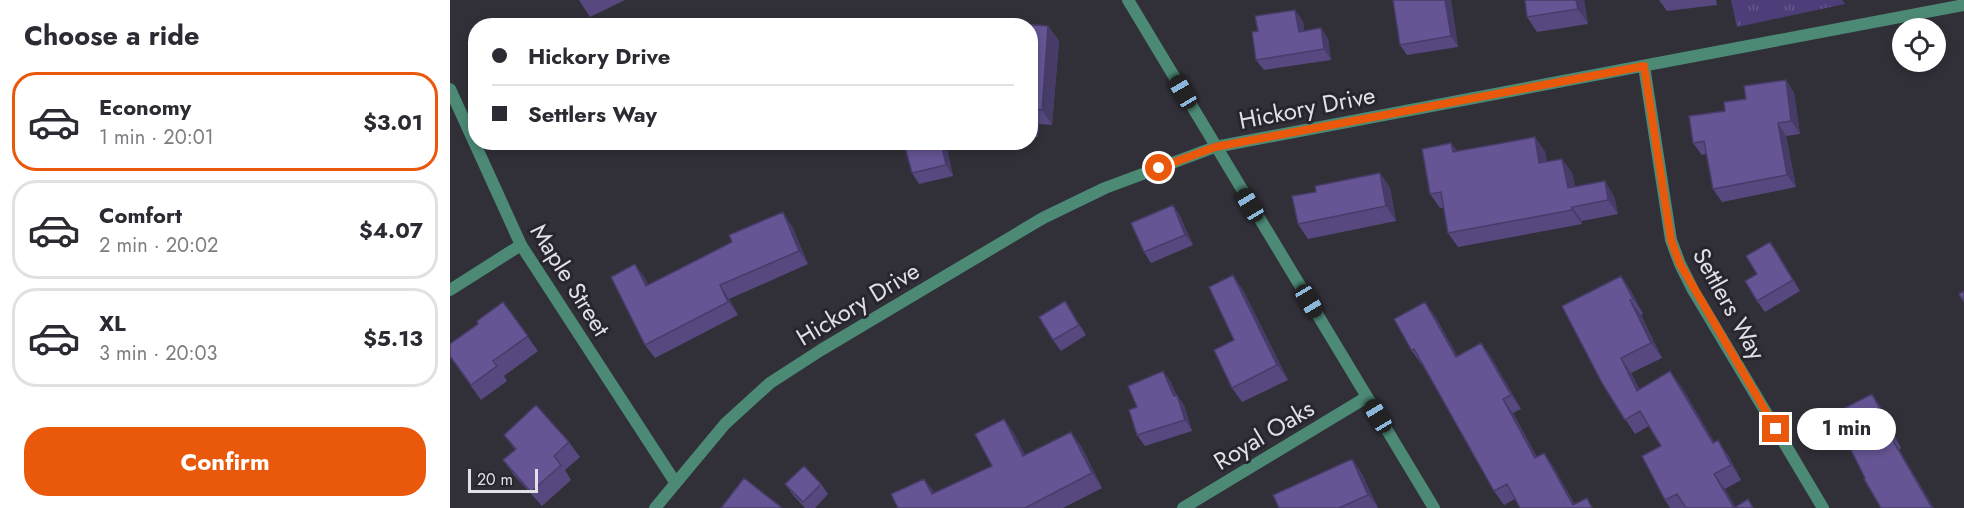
<!DOCTYPE html>
<html lang="en">
<head>
<meta charset="utf-8">
<style>
  :root { --surface:#fff; --page:#f7f7f7; --text:#2b2b33; --muted:#7c7c81; --line:#e1e1e2; --accent:#ea580c }
  body { margin:0; font-family:Jost,sans-serif; background:var(--page); color:var(--text); height:100vh; display:flex; flex-direction:column; font-size:22px; white-space:nowrap }
  * { box-sizing:border-box; margin:0 }
  p { font-size:20px; color:var(--muted) }
  .icon { flex:none; width:33px; height:33px; fill:none; stroke:currentColor; stroke-width:2; stroke-linecap:round; stroke-linejoin:round }
  .map { position:relative; flex:1; overflow:hidden }
  .sheet { display:flex; flex-direction:column; background:var(--surface); width:450px }
  .sheet>* { flex:none }
  .guide { position:absolute; left:18px; top:18px; width:570px; height:132px; border-radius:24px; box-shadow:0 3px 9px #0003; display:grid; align-content:center; height:132px; padding:0 24px; background:var(--surface) }
  .fabs { position:absolute; left:1442px; top:18px; display:grid; gap:12px }
  .fabs a { display:grid; place-items:center; width:54px; height:54px; border-radius:50%; background:var(--surface); box-shadow:0 3px 9px #0003; font-size:30px }
  .scale { position:absolute; left:18px; bottom:15px; width:70px; box-sizing:border-box; padding-left:6px; border:3px solid #e1e0e6; border-top:0; font-size:16px; line-height:21px; white-space:nowrap; color:#e1e0e6; -webkit-text-stroke:4px #27262e; paint-order:stroke }
  .end { position:absolute; width:27px; height:27px; margin:-14px; border:8px solid #ea580c; background:#fff; box-shadow:0 0 0 3px #fff }
  .from { border-radius:50% }
  .bubble { position:absolute; height:42px; border-radius:21px; background:var(--surface); box-shadow:0 3px 9px #0003; font-size:20px; font-weight:700; line-height:42px; text-align:center }
  .car { position:absolute; width:18px; height:36px; margin:-18px -9px; border-radius:8px; box-shadow:0 0 4px 2px #0007; background:linear-gradient(#222 24%,#8ab4d8 0 40%,#222 0 76%,#8ab4d8 0 86%,#222 0) }
  .guide b { display:flex; align-items:center; gap:21px; height:57px; font-size:22px }
  .guide b+b { border-top:2px solid var(--line) }
  .guide i { width:15px; height:15px; background:var(--text) }
  ul { padding:0; list-style:none }
  li { display:flex; align-items:center; gap:18px; height:99px; margin:0 12px 9px; padding:0 12px; border:3px solid var(--line); border-radius:24px }
  li div { flex:1 }
  li b { display:block; font-size:22px }
  li em { font-style:normal; font-weight:700 }
  li.selected { border-color:var(--accent) }
  li>.icon { width:54px; height:54px; stroke-width:1.5 }
  h2 { padding:0 24px; font-size:27px; line-height:72px }
  .action { display:flex; gap:12px; margin-top:auto; padding:12px 24px }
  .action a { flex:1; height:69px; border-radius:24px; background:var(--accent); color:#fff; font-size:24px; font-weight:700; line-height:69px; text-align:center }
  main { display:flex; flex:1; min-height:0 }
  .map>svg:first-child { display:block }
  .grass { fill:url(#grass-tufts) }
  .lines { fill:none; stroke-linecap:round; stroke-linejoin:round }
  .street { stroke:#4c8a76; stroke-width:12 }
  .wall { fill:#57497f }
  .shaded-wall { fill:#473c68 }
  .building { fill:#655594; stroke:#473c68; stroke-width:1.5 }
  .route { stroke:#ea580c; stroke-width:8 }
  .labels { text-anchor:middle; stroke-width:6; stroke-linejoin:round; paint-order:stroke }
  .street-label { font-size:24px; fill:#e1e0e6; stroke:#27262e }
</style>
</head>
<body>
<main>
<section class="sheet">
<h2>Choose a ride</h2>
<ul>
<li class="selected"><svg class="icon" aria-label="car" viewBox="0 0 24 24"><path d="M5 17H2v-5l4-1 3-4h7l3 4 3 1v5h-3M9 17h6M6 11h13"/><circle cx="7" cy="17" r="2"/><circle cx="17" cy="17" r="2"/></svg><div><b>Economy</b><p>1 min · 20:01</p></div><em>$3.01</em></li>
<li><svg class="icon" aria-label="car" viewBox="0 0 24 24"><path d="M5 17H2v-5l4-1 3-4h7l3 4 3 1v5h-3M9 17h6M6 11h13"/><circle cx="7" cy="17" r="2"/><circle cx="17" cy="17" r="2"/></svg><div><b>Comfort</b><p>2 min · 20:02</p></div><em>$4.07</em></li>
<li><svg class="icon" aria-label="car" viewBox="0 0 24 24"><path d="M5 17H2v-5l4-1 3-4h7l3 4 3 1v5h-3M9 17h6M6 11h13"/><circle cx="7" cy="17" r="2"/><circle cx="17" cy="17" r="2"/></svg><div><b>XL</b><p>3 min · 20:03</p></div><em>$5.13</em></li>
</ul>
<div class="action"><a>Confirm</a></div>
</section>
<div class="map">
<svg width="1514" height="508" viewBox="0 0 1514 508">
  <defs>
    <pattern id="grass-tufts" width="24" height="20" patternUnits="userSpaceOnUse" patternTransform="scale(1.5)"><rect width="24" height="20" fill="#4d3e79"/><path d="M3 7l-1-3M5 7V3M7 7l1-3M15 17l-1-3M17 17v-4M19 17l1-3" fill="none" stroke="#665a8c"/></pattern>
  </defs>
  <rect width="100%" height="100%" fill="#313038"/>
  <path class="grass" d="M 1281,0 L 1392,0 L 1395,4 L 1287,27 Z"/>
  <g class="lines">
    <path class="street" d="M 678,0 L 984,508
      M 1194,66 L 1221,240 L 1230,264 L 1243,290 L 1373,508
      M 0,89 L 71,245 L 225,482
      M 0,290 L 71,245
      M 205,508 L 275,424 L 320,383 L 371,350 L 593,218 L 655,188 L 765,147 L 1514,5
      M 733,508 L 917,397"/>
  </g>
  <path class="wall" d="M 129,0 L 175,0 L 140,17 Z
    M 1001,0 L 1008,47 L 957,55 L 950,45 Z
    M 1075,0 L 1134,0 L 1138,24 L 1087,32 L 1077,17 Z
    M 1209,0 L 1266,0 L 1267,5 L 1217,11 Z
    M 853,21 L 854,31 L 871,28 L 878,39 L 881,60 L 814,70 L 806,60 Z
    M 580,26 L 598,26 L 609,41 L 602,125 L 589,124 L 588,137 L 580,137 Z
    M 1336,80 L 1344,93 L 1350,134 L 1336,136 L 1346,187 L 1272,202 L 1263,189 L 1256,154 L 1252,155 L 1243,143 L 1275,111 Z
    M 1001,143 L 1007,151 L 1095,151 L 1097,162 L 1112,159 L 1122,173 L 1125,187 L 1164,196 L 1168,214 L 1132,221 L 1132,224 L 1008,247 L 998,233 L 993,208 L 990,208 L 980,194 Z
    M 497,150 L 503,176 L 469,184 L 462,173 Z
    M 930,173 L 940,188 L 946,221 L 858,239 L 848,224 L 866,192 Z
    M 723,205 L 730,216 L 743,245 L 701,263 L 694,252 Z
    M 342,226 L 358,264 L 279,299 L 288,315 L 205,358 L 195,345 L 195,278 L 198,285 Z
    M 1320,242 L 1327,252 L 1350,291 L 1315,312 L 1307,301 L 1307,274 Z
    M 1171,276 L 1181,291 L 1193,314 L 1191,315 L 1212,358 L 1181,373 L 1190,390 L 1231,386 L 1264,442 L 1278,455 L 1291,480 L 1275,489 L 1285,507 L 1304,508 L 1220,508 L 1215,500 L 1211,446 L 1199,426 L 1185,434 L 1152,383 Z
    M 793,290 L 838,380 L 792,402 L 782,388 L 784,340 Z
    M 615,301 L 636,335 L 611,351 L 603,340 Z
    M 53,302 L 88,351 L 54,376 L 57,381 L 31,400 L 0,357 L 28,324 Z
    M 985,316 L 1007,356 L 1031,343 L 1041,357 L 1071,409 L 1063,413 L 1087,457 L 1094,453 L 1104,468 L 1124,504 L 1145,508 L 1065,499 L 1054,505 L 1044,491 L 973,364 L 972,365 L 962,351 Z
    M 721,382 L 726,395 L 734,405 L 742,431 L 695,446 L 687,435 L 687,407 Z
    M 1422,394 L 1430,406 L 1451,448 L 1415,478 Z
    M 554,419 L 564,434 L 575,455 L 631,446 L 652,488 L 613,508 L 448,508 L 485,493 L 542,466 Z
    M 54,435 L 119,442 L 130,457 L 115,470 L 121,480 L 92,506 L 64,475 L 53,460 L 65,450 Z
    M 902,459 L 912,474 L 928,508 L 829,508 Z
    M 335,484 L 371,484 L 378,494 L 365,508 L 355,508 L 343,495 Z"/>
  <path class="shaded-wall" d="M 995,0 L 1001,0 L 1008,47 L 1001,36 Z
    M 1126,0 L 1134,0 L 1138,24 L 1128,9 Z
    M 845,10 L 853,21 L 856,42 L 849,32 Z
    M 598,26 L 609,41 L 602,125 L 592,110 Z
    M 871,28 L 878,39 L 881,60 L 874,49 Z
    M 1336,80 L 1344,93 L 1350,134 L 1341,121 Z
    M 580,112 L 589,124 L 588,137 L 580,127 Z
    M 1328,123 L 1336,136 L 1346,187 L 1337,175 Z
    M 1085,137 L 1095,151 L 1099,177 L 1089,163 Z
    M 491,142 L 492,142 L 497,150 L 503,176 L 496,165 Z
    M 1001,143 L 1011,157 L 1003,152 Z
    M 1112,159 L 1122,173 L 1128,203 L 1118,188 Z
    M 930,173 L 940,188 L 946,221 L 936,206 Z
    M 1155,181 L 1164,196 L 1168,214 L 1158,200 Z
    M 723,205 L 730,216 L 743,245 L 735,235 Z
    M 1122,207 L 1132,221 L 1132,224 L 1122,210 Z
    M 333,212 L 342,226 L 358,264 L 349,251 Z
    M 1320,242 L 1327,252 L 1350,291 L 1343,280 Z
    M 185,264 L 195,278 L 206,300 L 196,286 Z
    M 783,275 L 793,290 L 838,380 L 827,365 Z
    M 1171,276 L 1181,291 L 1193,314 L 1183,299 Z
    M 270,285 L 279,299 L 288,315 L 278,302 Z
    M 1180,300 L 1191,315 L 1212,358 L 1201,343 Z
    M 615,301 L 622,312 L 636,335 L 629,325 Z
    M 975,302 L 985,316 L 1016,371 L 1006,357 Z
    M 1031,343 L 1041,357 L 1071,409 L 1061,395 Z
    M 1171,358 L 1181,373 L 1198,406 L 1187,391 Z
    M 713,371 L 721,382 L 729,401 L 727,395 L 734,405 L 742,431 L 735,420 Z
    M 1220,371 L 1231,386 L 1273,457 L 1263,443 Z
    M 1422,394 L 1430,406 L 1451,448 L 1443,436 Z
    M 1053,399 L 1063,413 L 1095,473 L 1085,458 Z
    M 554,419 L 564,434 L 583,471 L 573,456 Z
    M 621,432 L 631,446 L 652,488 L 642,473 Z
    M 1441,437 L 1449,449 L 1484,508 L 1482,508 Z
    M 1268,440 L 1278,455 L 1291,480 L 1281,465 Z
    M 1094,453 L 1104,468 L 1127,508 L 1125,508 Z
    M 902,459 L 912,474 L 928,508 L 918,495 Z
    M 1264,474 L 1275,489 L 1286,508 L 1284,508 Z
    M 474,479 L 485,493 L 482,494 Z"/>
  <path class="building" d="M 943,0 L 995,0 L 1001,36 L 950,45 Z
    M 1075,0 L 1126,0 L 1128,9 L 1077,17 Z
    M 845,10 L 849,32 L 871,28 L 874,49 L 806,60 L 802,32 L 808,31 L 805,16 Z
    M 554,23 L 598,26 L 592,110 L 580,109 L 580,26 L 554,26 Z
    M 1336,80 L 1341,121 L 1328,123 L 1337,175 L 1263,189 L 1254,141 L 1243,143 L 1239,116 L 1275,111 L 1274,102 L 1296,99 L 1294,86 Z
    M 1085,137 L 1089,163 L 1112,159 L 1118,188 L 1155,181 L 1158,200 L 1122,207 L 1122,210 L 998,233 L 991,192 L 980,194 L 972,149 L 1001,143 L 1003,152 Z
    M 476,142 L 491,142 L 496,165 L 462,173 L 455,147 Z
    M 930,173 L 936,206 L 848,224 L 842,196 L 866,192 L 865,186 Z
    M 723,205 L 735,235 L 694,252 L 681,223 Z
    M 333,212 L 349,251 L 270,285 L 278,302 L 195,345 L 161,277 L 185,264 L 196,286 L 282,242 L 279,235 Z
    M 1320,242 L 1343,280 L 1307,301 L 1295,281 L 1307,274 L 1296,256 Z
    M 783,275 L 827,365 L 782,388 L 764,350 L 784,340 L 759,287 Z
    M 1171,276 L 1183,299 L 1180,300 L 1201,343 L 1171,358 L 1187,391 L 1220,371 L 1263,443 L 1268,440 L 1281,465 L 1264,474 L 1284,508 L 1298,499 L 1303,508 L 1236,508 L 1227,494 L 1215,500 L 1192,456 L 1211,446 L 1190,411 L 1175,420 L 1152,383 L 1112,306 Z
    M 1514,291 L 1514,302 L 1509,294 Z
    M 615,301 L 629,325 L 603,340 L 589,317 Z
    M 53,302 L 78,336 L 43,361 L 47,366 L 21,385 L 0,356 L 0,344 L 28,324 L 27,321 Z
    M 975,302 L 1006,357 L 1031,343 L 1061,395 L 1053,399 L 1085,458 L 1094,453 L 1123,505 L 1137,498 L 1142,508 L 1070,508 L 1057,484 L 1044,491 L 964,349 L 962,351 L 944,319 Z
    M 713,371 L 724,396 L 727,395 L 735,420 L 687,435 L 679,410 L 687,407 L 678,386 Z
    M 1422,394 L 1443,436 L 1441,437 L 1482,508 L 1431,508 L 1414,479 L 1415,478 L 1383,414 Z
    M 86,405 L 119,442 L 104,456 L 111,465 L 81,492 L 53,460 L 66,449 L 54,435 Z
    M 554,419 L 573,456 L 621,432 L 642,473 L 575,508 L 448,508 L 441,494 L 474,479 L 482,494 L 542,466 L 525,434 Z
    M 902,459 L 918,495 L 889,508 L 829,508 L 823,495 Z
    M 354,466 L 371,484 L 353,502 L 335,484 Z
    M 294,478 L 331,507 L 330,508 L 271,508 Z"/>
  <g class="lines">
    <path class="route" d="M 709,168 L 765,147 L 1194,66 L 1221,240 L 1230,264 L 1326,429"/>
  </g>
  <g class="labels">
    <g class="street-label">
      <text transform="translate(857 108) rotate(-11)" y="8">Hickory Drive</text>
      <text transform="translate(120 280) rotate(58)" y="8">Maple Street</text>
      <text transform="translate(408 304) rotate(-31)" y="8">Hickory Drive</text>
      <text transform="translate(1279 304) rotate(61)" y="8">Settlers Way</text>
      <text transform="translate(814 435) rotate(-31)" y="8">Royal Oaks</text>
    </g>
  </g>
</svg>
<div class="fabs">
<a><svg class="icon" aria-label="locate" viewBox="0 0 24 24"><circle cx="12" cy="12" r="6"/><path d="M12 2v4M12 18v4M2 12h4M18 12h4"/></svg></a>
</div>
<div class="scale">20 m</div>
<i class="end from" style="left:709px;top:168px"></i>
<i class="end" style="left:1326px;top:429px"></i>
<div class="bubble" style="left:1347px;top:408px;width:99px">1 min</div>
<i class="car" style="left:733px;top:92px;rotate:330deg"></i>
<i class="car" style="left:800px;top:205px;rotate:329deg"></i>
<i class="car" style="left:859px;top:301px;rotate:149deg"></i>
<i class="car" style="left:928px;top:416px;rotate:329deg"></i>
<div class="guide">
<b><i class="from"></i>Hickory Drive</b>
<b><i></i>Settlers Way</b>
</div>
</div>
</main>
</body>
</html>
